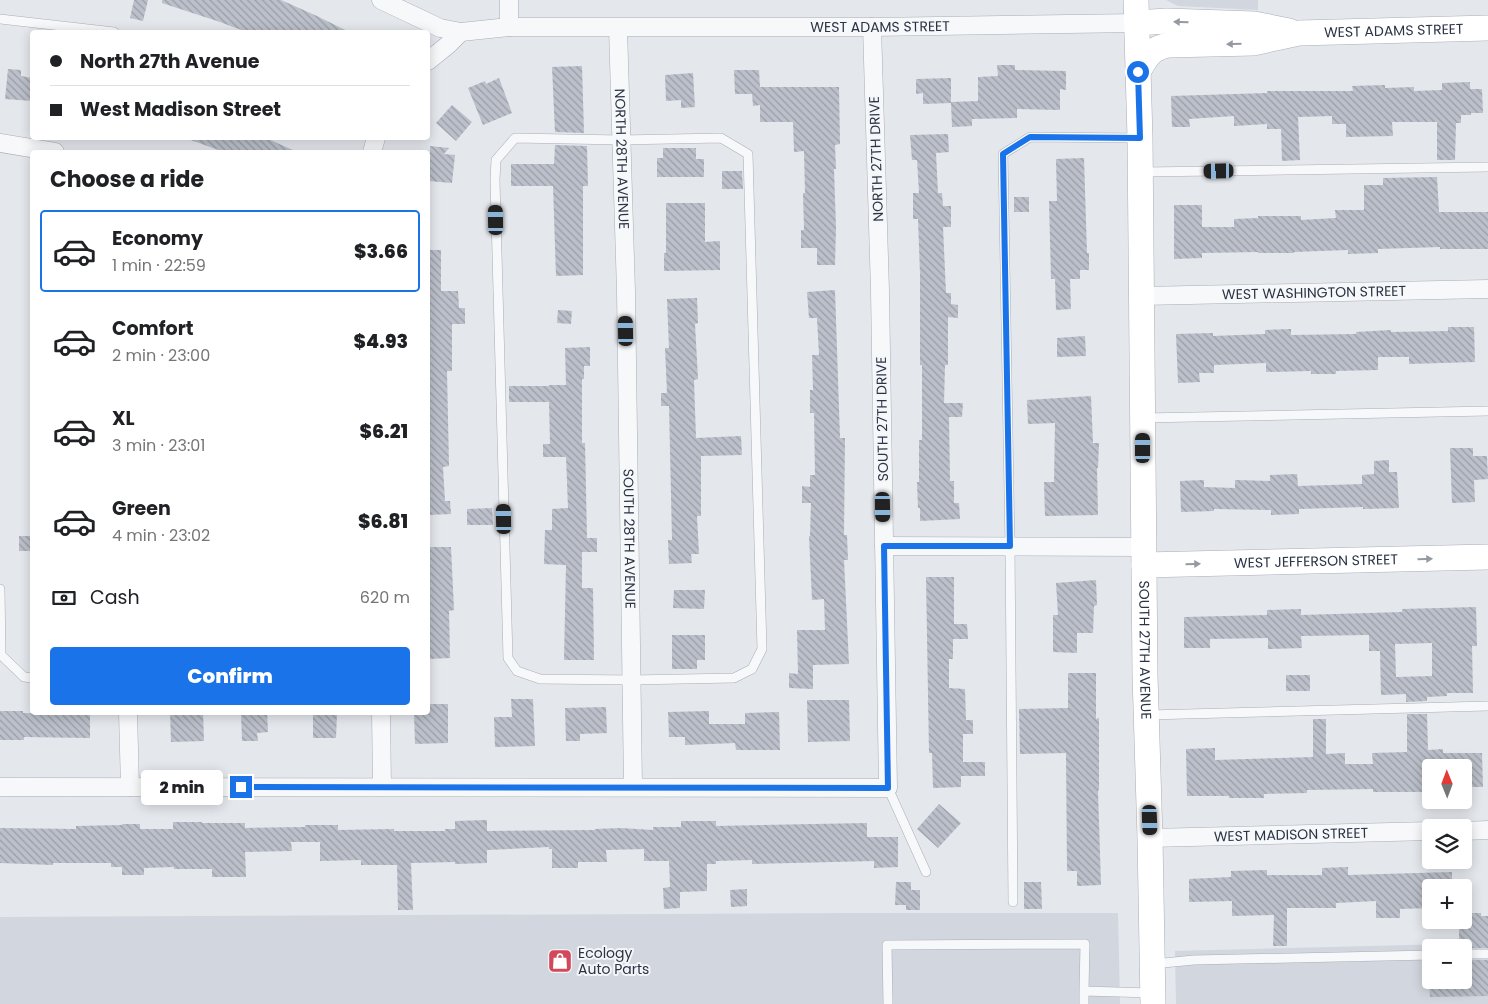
<!DOCTYPE html>
<html lang="en">
<head>
<meta charset="utf-8">
<style>
  :root { --surface:#fff; --page:#f2f2f2; --text:#202124; --muted:#757577; --line:#e0e0e0; --accent:#1a73e8 }
  body { margin:0; font-family:Poppins,sans-serif; background:var(--page); color:var(--text); height:100vh; display:flex; flex-direction:column; font-size:19px; white-space:nowrap }
  * { box-sizing:border-box; margin:0 }
  p { font-size:16px; color:var(--muted) }
  .icon { flex:none; width:28px; height:28px; fill:none; stroke:currentColor; stroke-width:2; stroke-linecap:round; stroke-linejoin:round }
  .map { position:relative; flex:1; overflow:hidden }
  .details { position:absolute; left:30px; top:150px; width:400px; height:565px; display:flex; flex-direction:column; background:var(--surface); border-radius:5px; box-shadow:0 2px 12px #0003 }
  .details>* { flex:none }
  .top-card { position:absolute; left:30px; top:30px; width:400px; height:110px; border-radius:5px; box-shadow:0 2px 12px #0003; display:grid; align-content:center; height:110px; padding:0 20px; background:var(--surface) }
  .needle { width:32px; rotate:359deg }
  .controls { position:absolute; left:1422px; top:759px; display:grid; gap:10px }
  .controls a { display:grid; place-items:center; width:50px; height:50px; border-radius:5px; background:var(--surface); box-shadow:0 2px 12px #0003; font-size:25px }
  .end { position:absolute; width:22px; height:22px; margin:-11px; border:6px solid #1a73e8; background:#fff; box-shadow:0 0 0 2px #fff }
  .from { border-radius:50% }
  .bubble { position:absolute; height:35px; border-radius:5px; background:var(--surface); box-shadow:0 2px 12px #0003; font-size:16px; font-weight:800; line-height:35px; text-align:center }
  .car { position:absolute; width:15px; height:30px; margin:-15px -8px; border-radius:6px; box-shadow:0 0 4px 1px #0007; background:linear-gradient(#222 24%,#8ab4d8 0 40%,#222 0 76%,#8ab4d8 0 86%,#222 0) }
  .top-card b { display:flex; align-items:center; gap:18px; height:48px; font-size:19px }
  .top-card b+b { border-top:1px solid var(--line) }
  .top-card i { width:12px; height:12px; background:var(--text) }
  ul { padding:0; list-style:none }
  li { display:flex; align-items:center; gap:15px; height:82px; margin:0 10px 8px; padding:0 10px; border:2px solid transparent; border-radius:5px }
  li div { flex:1 }
  li b { display:block; font-size:19px }
  li em { font-style:normal; font-weight:800 }
  li.selected { border-color:var(--accent) }
  li>.icon { width:45px; height:45px; stroke-width:1.5 }
  h2 { padding:0 20px; font-size:22px; line-height:60px }
  .pay { display:flex; align-items:center; gap:12px; height:55px; padding:0 20px; font-size:19px }
  .pay p { margin-inline-start:auto }
  .cta { display:flex; gap:10px; margin-top:auto; padding:10px 20px }
  .cta a { flex:1; height:58px; border-radius:5px; background:var(--accent); color:#fff; font-size:20px; font-weight:800; line-height:58px; text-align:center }
  .map>svg:first-child { display:block }
  .built { fill:#d2d6de; fill-rule:evenodd }
  .building { fill:url(#building-back-hatch); fill-rule:evenodd }
  .lines { fill:none; stroke-linecap:round; stroke-linejoin:round }
  .lane-casing { stroke:#a9aeb7; stroke-width:10 }
  .street-casing { stroke:#a9aeb7; stroke-width:19 }
  .secondary-casing { stroke:#a9aeb7; stroke-width:26 }
  .lane { stroke:#f7f8fa; stroke-width:9 }
  .street { stroke:#f7f8fa; stroke-width:18 }
  .secondary { stroke:#fff; stroke-width:25 }
  .oneway { fill:#959aa2 }
  .route { stroke:#1a73e8; stroke-width:6 }
  .labels { text-anchor:middle; stroke-width:4; stroke-linejoin:round; paint-order:stroke }
  .street-label { font-size:14px; fill:#2b3445; stroke:#f4f6f9 }
  .poi-label { font-size:14px; fill:#2b3445; stroke:#f4f6f9; text-anchor:start }
</style>
</head>
<body>
<div class="map">
<svg width="1488" height="1004" viewBox="0 0 1488 1004">
  <defs>
    <pattern id="building-back-hatch" width="6" height="6" patternUnits="userSpaceOnUse" patternTransform="scale(1.25)"><rect width="6" height="6" fill="#bbc0ca"/><path d="M-1 5l2 2M0 0l6 6M5-1l2 2" fill="none" stroke="#989da6"/></pattern>
  </defs>
  <rect width="100%" height="100%" fill="#e4e7ec"/>
  <path class="built" d="M 1166,0 L 1258,0 L 1258,10 L 1178,6 Z
    M 858,913 L 1118,913 L 1120,1004 L 0,1004 L 0,917 Z
    M 1488,943 L 1488,1004 L 1176,1004 L 1175,951 ZM 1431,948 L 1464,948 L 1464,980 L 1431,980 Z"/>
  <path class="building" d="M 134,0 L 148,0 L 143,21 L 130,18 Z
    M 162,0 L 281,0 L 317,16 L 349,32 L 247,32 L 217,21 L 162,3 Z
    M 997,65 L 1015,65 L 1015,70 L 1066,71 L 1066,90 L 1060,89 L 1060,110 L 1017,109 L 1017,118 L 972,119 L 972,126 L 952,127 L 951,103 L 923,104 L 923,93 L 916,94 L 916,79 L 951,78 L 951,102 L 978,101 L 978,77 L 998,76 Z
    M 582,66 L 584,133 L 555,132 L 552,67 Z
    M 8,69 L 21,70 L 21,76 L 32,78 L 32,101 L 5,99 Z
    M 734,70 L 759,70 L 760,87 L 839,87 L 840,144 L 835,145 L 836,169 L 834,169 L 836,228 L 835,265 L 817,265 L 817,248 L 801,248 L 801,230 L 804,230 L 803,193 L 805,193 L 804,151 L 794,152 L 793,122 L 760,122 L 760,105 L 753,106 L 752,94 L 735,94 Z
    M 693,73 L 695,107 L 681,108 L 681,100 L 666,101 L 665,75 Z
    M 499,78 L 512,113 L 483,125 L 468,88 L 485,81 L 486,84 Z
    M 1470,82 L 1470,89 L 1482,89 L 1483,113 L 1471,113 L 1471,115 L 1461,115 L 1461,123 L 1456,123 L 1455,160 L 1437,160 L 1437,122 L 1392,122 L 1393,136 L 1346,137 L 1346,124 L 1332,124 L 1332,116 L 1298,117 L 1300,160 L 1282,161 L 1281,129 L 1267,129 L 1267,124 L 1234,126 L 1234,116 L 1189,119 L 1190,127 L 1172,127 L 1171,96 L 1267,93 L 1267,91 L 1353,91 L 1352,86 L 1385,85 L 1385,88 L 1414,87 L 1414,91 L 1442,90 L 1442,83 Z
    M 452,105 L 472,122 L 456,141 L 436,123 Z
    M 948,134 L 949,152 L 936,153 L 938,193 L 942,193 L 943,206 L 951,206 L 951,227 L 943,227 L 946,293 L 951,293 L 951,304 L 958,305 L 958,318 L 948,317 L 948,365 L 945,365 L 944,403 L 963,403 L 962,417 L 949,417 L 950,481 L 954,481 L 954,503 L 959,503 L 960,519 L 920,521 L 920,508 L 918,508 L 917,482 L 919,482 L 919,440 L 922,440 L 922,365 L 920,365 L 920,274 L 918,219 L 913,219 L 913,193 L 919,193 L 917,160 L 912,160 L 910,135 Z
    M 188,138 L 266,138 L 297,152 L 224,152 L 188,139 Z
    M 555,145 L 587,146 L 588,186 L 583,186 L 583,275 L 556,276 L 553,186 L 511,186 L 511,164 L 554,164 Z
    M 430,146 L 449,148 L 444,154 L 455,155 L 452,183 L 428,181 L 428,153 L 430,153 Z
    M 663,148 L 696,148 L 696,159 L 704,159 L 704,177 L 657,177 L 657,158 L 663,158 Z
    M 1084,158 L 1087,253 L 1089,253 L 1089,270 L 1080,270 L 1080,279 L 1070,279 L 1071,309 L 1056,310 L 1055,279 L 1051,279 L 1049,201 L 1057,201 L 1056,159 Z
    M 722,171 L 742,171 L 743,189 L 722,189 Z
    M 1437,177 L 1439,212 L 1488,212 L 1488,249 L 1440,249 L 1440,247 L 1378,249 L 1378,253 L 1348,254 L 1348,250 L 1294,252 L 1294,253 L 1258,253 L 1258,252 L 1202,253 L 1202,258 L 1174,259 L 1174,205 L 1202,205 L 1202,227 L 1234,227 L 1234,219 L 1258,218 L 1258,216 L 1301,216 L 1301,220 L 1336,218 L 1335,210 L 1364,210 L 1364,185 L 1383,185 L 1383,178 Z
    M 1014,197 L 1029,197 L 1029,212 L 1014,212 Z
    M 666,203 L 705,203 L 705,242 L 720,241 L 720,270 L 664,271 L 664,253 L 666,253 Z
    M 428,250 L 441,250 L 441,291 L 458,291 L 459,308 L 465,308 L 465,324 L 452,324 L 452,371 L 447,371 L 449,466 L 443,467 L 445,501 L 450,501 L 451,514 L 428,515 Z
    M 835,290 L 840,438 L 845,438 L 844,535 L 847,535 L 848,560 L 844,560 L 849,664 L 813,665 L 813,689 L 789,688 L 789,673 L 798,674 L 797,630 L 825,630 L 824,599 L 812,600 L 809,536 L 810,536 L 811,503 L 802,503 L 802,486 L 810,487 L 810,475 L 815,475 L 814,413 L 810,413 L 810,390 L 813,390 L 812,355 L 819,355 L 817,318 L 809,318 L 807,292 Z
    M 697,298 L 698,323 L 695,324 L 698,379 L 694,380 L 696,438 L 741,436 L 742,455 L 701,456 L 701,516 L 697,516 L 699,554 L 691,554 L 692,563 L 669,564 L 668,540 L 672,540 L 669,406 L 661,406 L 661,393 L 667,393 L 665,348 L 669,348 L 667,299 Z
    M 558,310 L 572,311 L 571,324 L 557,323 Z
    M 1448,327 L 1474,327 L 1475,362 L 1409,364 L 1409,357 L 1378,357 L 1378,370 L 1336,371 L 1336,374 L 1311,374 L 1311,371 L 1266,372 L 1266,363 L 1214,365 L 1214,373 L 1199,373 L 1200,382 L 1178,383 L 1176,334 L 1213,333 L 1213,336 L 1265,334 L 1265,330 L 1291,329 L 1291,335 L 1356,334 L 1356,332 L 1391,330 L 1391,332 L 1448,331 Z
    M 1085,336 L 1086,356 L 1057,357 L 1057,338 Z
    M 590,347 L 590,366 L 584,366 L 584,379 L 582,379 L 582,443 L 585,443 L 587,538 L 597,538 L 597,552 L 582,552 L 582,588 L 593,588 L 594,660 L 564,660 L 566,565 L 544,564 L 545,530 L 552,530 L 552,509 L 568,508 L 566,457 L 543,457 L 543,444 L 550,444 L 549,402 L 509,402 L 509,386 L 549,386 L 549,385 L 566,385 L 565,348 Z
    M 1091,396 L 1093,443 L 1099,443 L 1098,468 L 1097,468 L 1098,515 L 1045,516 L 1044,482 L 1054,482 L 1055,423 L 1028,424 L 1027,400 Z
    M 1450,448 L 1473,448 L 1473,456 L 1487,456 L 1488,479 L 1474,480 L 1475,502 L 1452,503 Z
    M 1389,460 L 1389,472 L 1397,472 L 1399,508 L 1363,509 L 1363,507 L 1299,509 L 1299,514 L 1271,515 L 1271,510 L 1214,509 L 1214,511 L 1181,512 L 1180,481 L 1204,480 L 1204,487 L 1235,488 L 1235,480 L 1270,481 L 1270,475 L 1297,474 L 1298,486 L 1362,484 L 1362,475 L 1374,474 L 1374,461 Z
    M 492,508 L 493,525 L 467,525 L 467,509 Z
    M 19,536 L 32,536 L 32,551 L 19,551 Z
    M 428,547 L 451,547 L 454,610 L 449,611 L 450,658 L 428,659 Z
    M 926,577 L 954,577 L 954,624 L 967,624 L 968,639 L 953,639 L 953,659 L 949,659 L 949,688 L 965,689 L 966,720 L 973,720 L 973,734 L 963,734 L 963,762 L 985,762 L 985,776 L 961,776 L 961,787 L 933,788 L 932,753 L 929,753 Z
    M 1096,580 L 1097,605 L 1094,606 L 1093,633 L 1077,633 L 1077,653 L 1053,652 L 1053,615 L 1058,615 L 1056,583 Z
    M 674,590 L 705,590 L 704,609 L 673,608 Z
    M 1476,607 L 1477,646 L 1472,646 L 1473,693 L 1447,693 L 1447,696 L 1427,697 L 1427,701 L 1406,702 L 1406,694 L 1381,695 L 1380,651 L 1369,651 L 1369,635 L 1301,636 L 1302,648 L 1268,649 L 1268,638 L 1210,639 L 1210,648 L 1184,648 L 1184,617 L 1267,615 L 1267,610 L 1301,609 L 1301,615 L 1402,612 L 1402,609 ZM 1432,643 L 1432,676 L 1396,677 L 1395,644 Z
    M 672,635 L 705,635 L 705,660 L 697,660 L 697,669 L 672,669 Z
    M 1068,673 L 1096,673 L 1096,719 L 1099,718 L 1099,790 L 1098,791 L 1101,885 L 1077,886 L 1077,871 L 1067,871 L 1066,753 L 1020,754 L 1019,709 L 1068,708 Z
    M 1286,675 L 1310,675 L 1310,691 L 1286,691 Z
    M 511,699 L 533,699 L 535,746 L 495,747 L 494,717 L 512,717 Z
    M 807,700 L 849,700 L 850,741 L 808,742 Z
    M 428,704 L 448,704 L 448,743 L 415,744 L 414,712 L 428,712 Z
    M 606,707 L 607,733 L 580,734 L 580,741 L 566,741 L 565,708 Z
    M 0,711 L 23,711 L 23,713 L 90,714 L 90,738 L 24,737 L 24,740 L 0,740 Z
    M 709,711 L 709,724 L 745,724 L 745,713 L 779,712 L 780,750 L 736,750 L 735,743 L 685,745 L 685,737 L 669,737 L 668,712 Z
    M 170,712 L 203,712 L 204,741 L 171,742 Z
    M 241,712 L 267,712 L 268,732 L 257,733 L 258,741 L 242,741 Z
    M 313,714 L 337,714 L 336,738 L 313,738 Z
    M 1407,714 L 1427,714 L 1428,750 L 1443,749 L 1443,753 L 1482,753 L 1483,787 L 1464,787 L 1464,768 L 1431,768 L 1431,792 L 1373,792 L 1373,789 L 1307,790 L 1307,793 L 1264,794 L 1264,798 L 1229,798 L 1229,796 L 1187,796 L 1186,749 L 1215,748 L 1215,760 L 1313,757 L 1313,719 L 1326,719 L 1326,754 L 1345,753 L 1345,764 L 1373,764 L 1372,753 L 1407,752 Z
    M 939,804 L 961,823 L 938,848 L 917,829 Z
    M 487,820 L 487,831 L 595,830 L 595,829 L 621,828 L 653,830 L 653,827 L 681,827 L 681,821 L 716,821 L 716,826 L 867,823 L 867,837 L 898,837 L 898,867 L 874,868 L 874,861 L 752,864 L 752,860 L 716,861 L 716,864 L 707,864 L 707,891 L 680,892 L 680,908 L 664,909 L 663,888 L 670,887 L 669,861 L 644,861 L 644,849 L 606,850 L 607,862 L 578,862 L 578,868 L 552,868 L 552,849 L 549,849 L 549,847 L 487,850 L 487,863 L 455,864 L 455,862 L 411,863 L 413,910 L 398,910 L 397,865 L 361,865 L 361,860 L 320,861 L 320,842 L 291,842 L 292,851 L 245,852 L 246,877 L 212,877 L 212,869 L 174,869 L 174,867 L 144,868 L 144,875 L 122,875 L 122,867 L 111,867 L 111,863 L 53,863 L 53,865 L 0,863 L 0,828 L 76,829 L 76,826 L 122,825 L 122,824 L 140,824 L 140,829 L 173,829 L 173,822 L 202,822 L 202,823 L 245,823 L 245,828 L 305,827 L 305,825 L 338,825 L 338,830 L 394,829 L 394,831 L 445,831 L 445,829 L 455,829 L 455,821 Z
    M 1348,867 L 1348,875 L 1452,872 L 1452,888 L 1431,888 L 1431,908 L 1400,909 L 1400,918 L 1376,918 L 1376,901 L 1336,903 L 1336,908 L 1287,908 L 1287,946 L 1273,946 L 1274,915 L 1232,916 L 1232,901 L 1189,902 L 1189,879 L 1231,877 L 1231,871 L 1267,870 L 1267,875 L 1322,875 L 1322,868 Z
    M 896,882 L 911,882 L 911,890 L 920,890 L 920,910 L 906,910 L 906,905 L 895,905 Z
    M 1024,882 L 1041,882 L 1042,909 L 1024,909 Z
    M 747,889 L 747,906 L 731,907 L 730,890 Z
    M 1467,913 L 1481,913 L 1481,916 L 1488,916 L 1488,948 L 1464,948 L 1464,943 L 1459,943 L 1459,923 L 1468,923 Z
    M 1464,960 L 1488,960 L 1488,996 L 1430,997 L 1429,980 L 1464,980 Z"/>
  <g class="lines">
    <defs>
      <path id="lane" d="M 0,19 L 114,32
        M 515,138 L 621,140 L 721,138 L 748,154 L 762,649 L 752,669 L 734,678 L 632,680 L 540,679 L 517,671 L 508,658 L 495,180 L 496,160 Z
        M 1143,172 L 1488,167
        M 1143,418 L 1488,411
        M 0,589 L 1,655 L 24,677 L 32,678
        M 1148,715 L 1488,706
        M 888,788 L 926,872
        M 1013,902 L 1010,546 L 1003,154 L 1030,137 L 1140,138
        M 1464,954 L 1488,954
        M 1153,964 L 1194,960 L 1431,955
        M 1084,991 L 1084,1004
        M 888,1004 L 887,945 L 1085,944 L 1084,991 L 1151,993"/>
      <g id="street">
        <path id="s1" d="M 381,0 L 440,28 L 461,32 L 509,27 L 872,27 L 1137,23"/>
        <path d="M 509,0 L 509,27"/>
        <path id="s2" d="M 618,28 L 626,292 L 633,787"/>
        <path d="M 428,61 L 449,44 L 461,32"/>
        <path d="M 0,143 L 55,152"/>
        <path d="M 372,152 L 376,138"/>
        <path id="s3" d="M 1142,296 L 1488,289"/>
        <path d="M 884,546 L 1144,547"/>
        <path d="M 128,712 L 130,787"/>
        <path d="M 381,712 L 382,787"/>
        <path d="M 0,787 L 888,788 L 880,291 L 872,27"/>
        <path d="M 1464,831 L 1488,830"/>
        <path id="s4" d="M 1150,838 L 1431,831"/>
      </g>
      <g id="secondary">
        <path id="s5" d="M 1136,0 L 1140,138 L 1145,675 L 1150,838 L 1153,1004"/>
        <path d="M 1137,23 L 1167,21 L 1254,24 L 1289,31"/>
        <path id="s6" d="M 1138,72 C 1147,56 1151,48 1169,45 L 1253,43 L 1299,33 L 1488,28"/>
        <path id="s7" d="M 1144,565 L 1488,557"/>
      </g>
    </defs>
    <use href="#lane" class="lane-casing"/>
    <use href="#street" class="street-casing"/>
    <use href="#secondary" class="secondary-casing"/>
    <use href="#lane" class="lane"/>
    <use href="#street" class="street"/>
    <use href="#secondary" class="secondary"/>
  </g>
  <defs><path id="oneway-solid" d="M-6-.8H1V-3.2L6.5 0L1 3.2V.8H-6Z" transform="scale(1.25)"/></defs>
  <g class="oneway">
    <use href="#oneway-solid" transform="translate(1181 22) rotate(-178)"/>
    <use href="#oneway-solid" transform="translate(1234 44) rotate(179)"/>
    <use href="#oneway-solid" transform="translate(1425 559) rotate(-1)"/>
    <use href="#oneway-solid" transform="translate(1193 564) rotate(-1)"/>
  </g>
  <g class="lines">
    <path class="route" d="M 241,787 L 888,788 L 884,546 L 1010,546 L 1003,154 L 1030,137 L 1140,138 L 1138,72"/>
  </g>
  <defs>
    <symbol id="shop-square" viewBox="-11 -11 22 22"><rect x="-9" y="-9" width="18" height="18" rx="4" fill="#d1495b" stroke="#f4f6f9"/><path d="M-5-2.5h2.3a2.7 3.5 0 0 1 5.4 0H5L5.5 6h-11ZM-1.5-2.5h3a1.5 2.3 0 0 0-3 0Z" fill="#fff"/></symbol>
  </defs>
  <g fill-rule="evenodd">
    <use href="#shop-square" x="546" y="947" width="28" height="28"/>
  </g>
  <g class="labels">
    <g class="street-label">
      <text dy="5" stroke="none"><textPath href="#s1" startOffset="506">WEST ADAMS STREET</textPath></text>
      <text dy="5" stroke="none"><textPath href="#s6" startOffset="269">WEST ADAMS STREET</textPath></text>
      <text transform="translate(876 159) rotate(-92)" y="5">NORTH 27TH DRIVE</text>
      <text dy="5" stroke="none"><textPath href="#s2" startOffset="131">NORTH 28TH AVENUE</textPath></text>
      <text dy="5" stroke="none"><textPath href="#s3" startOffset="172">WEST WASHINGTON STREET</textPath></text>
      <text transform="translate(882 419) rotate(-91)" y="5">SOUTH 27TH DRIVE</text>
      <text dy="5" stroke="none"><textPath href="#s2" startOffset="511">SOUTH 28TH AVENUE</textPath></text>
      <text dy="5" stroke="none"><textPath href="#s7" startOffset="172">WEST JEFFERSON STREET</textPath></text>
      <text dy="5" stroke="none"><textPath href="#s5" startOffset="650">SOUTH 27TH AVENUE</textPath></text>
      <text dy="5" stroke="none"><textPath href="#s4" startOffset="141">WEST MADISON STREET</textPath></text>
    </g>
    <g class="poi-label">
      <text x="578" y="958">Ecology<tspan x="578" dy="16">Auto Parts</tspan></text>
    </g>
  </g>
</svg>
<div class="controls">
<a><svg class="needle" viewBox="-14 -14 28 28"><path d="M0-13l5 13h-10z" fill="#e53935"/><path d="M0 13l5-13h-10z" fill="#757577"/></svg></a>
<a><svg class="icon" aria-label="layers" viewBox="0 0 24 24"><path d="M12 4l9 5-9 5-9-5zM3 14l9 5 9-5"/></svg></a>
<a>+</a>
<a>−</a>
</div>
<i class="end from" style="left:1138px;top:72px"></i>
<i class="end" style="left:241px;top:787px"></i>
<div class="bubble" style="left:141px;top:770px;width:82px">2 min</div>
<i class="car" style="left:1219px;top:171px;rotate:269deg"></i>
<i class="car" style="left:496px;top:220px;rotate:359deg"></i>
<i class="car" style="left:626px;top:331px;rotate:359deg"></i>
<i class="car" style="left:1143px;top:448px;rotate:0deg"></i>
<i class="car" style="left:883px;top:507px;rotate:179deg"></i>
<i class="car" style="left:504px;top:519px;rotate:359deg"></i>
<i class="car" style="left:1150px;top:820px;rotate:178deg"></i>
<div class="top-card">
<b><i class="from"></i>North 27th Avenue</b>
<b><i></i>West Madison Street</b>
</div>
<section class="details">
<h2>Choose a ride</h2>
<ul>
<li class="selected"><svg class="icon" aria-label="car" viewBox="0 0 24 24"><path d="M5 17H2v-5l4-1 3-4h7l3 4 3 1v5h-3M9 17h6M6 11h13"/><circle cx="7" cy="17" r="2"/><circle cx="17" cy="17" r="2"/></svg><div><b>Economy</b><p>1 min · 22:59</p></div><em>$3.66</em></li>
<li><svg class="icon" aria-label="car" viewBox="0 0 24 24"><path d="M5 17H2v-5l4-1 3-4h7l3 4 3 1v5h-3M9 17h6M6 11h13"/><circle cx="7" cy="17" r="2"/><circle cx="17" cy="17" r="2"/></svg><div><b>Comfort</b><p>2 min · 23:00</p></div><em>$4.93</em></li>
<li><svg class="icon" aria-label="car" viewBox="0 0 24 24"><path d="M5 17H2v-5l4-1 3-4h7l3 4 3 1v5h-3M9 17h6M6 11h13"/><circle cx="7" cy="17" r="2"/><circle cx="17" cy="17" r="2"/></svg><div><b>XL</b><p>3 min · 23:01</p></div><em>$6.21</em></li>
<li><svg class="icon" aria-label="car" viewBox="0 0 24 24"><path d="M5 17H2v-5l4-1 3-4h7l3 4 3 1v5h-3M9 17h6M6 11h13"/><circle cx="7" cy="17" r="2"/><circle cx="17" cy="17" r="2"/></svg><div><b>Green</b><p>4 min · 23:02</p></div><em>$6.81</em></li>
</ul>
<div class="pay"><svg class="icon" aria-label="cash" viewBox="0 0 24 24"><path d="M3 7h18v10H3z"/><circle cx="12" cy="12" r="2"/></svg>Cash<p>620 m</p></div>
<div class="cta"><a>Confirm</a></div>
</section>
</div>
</body>
</html>
